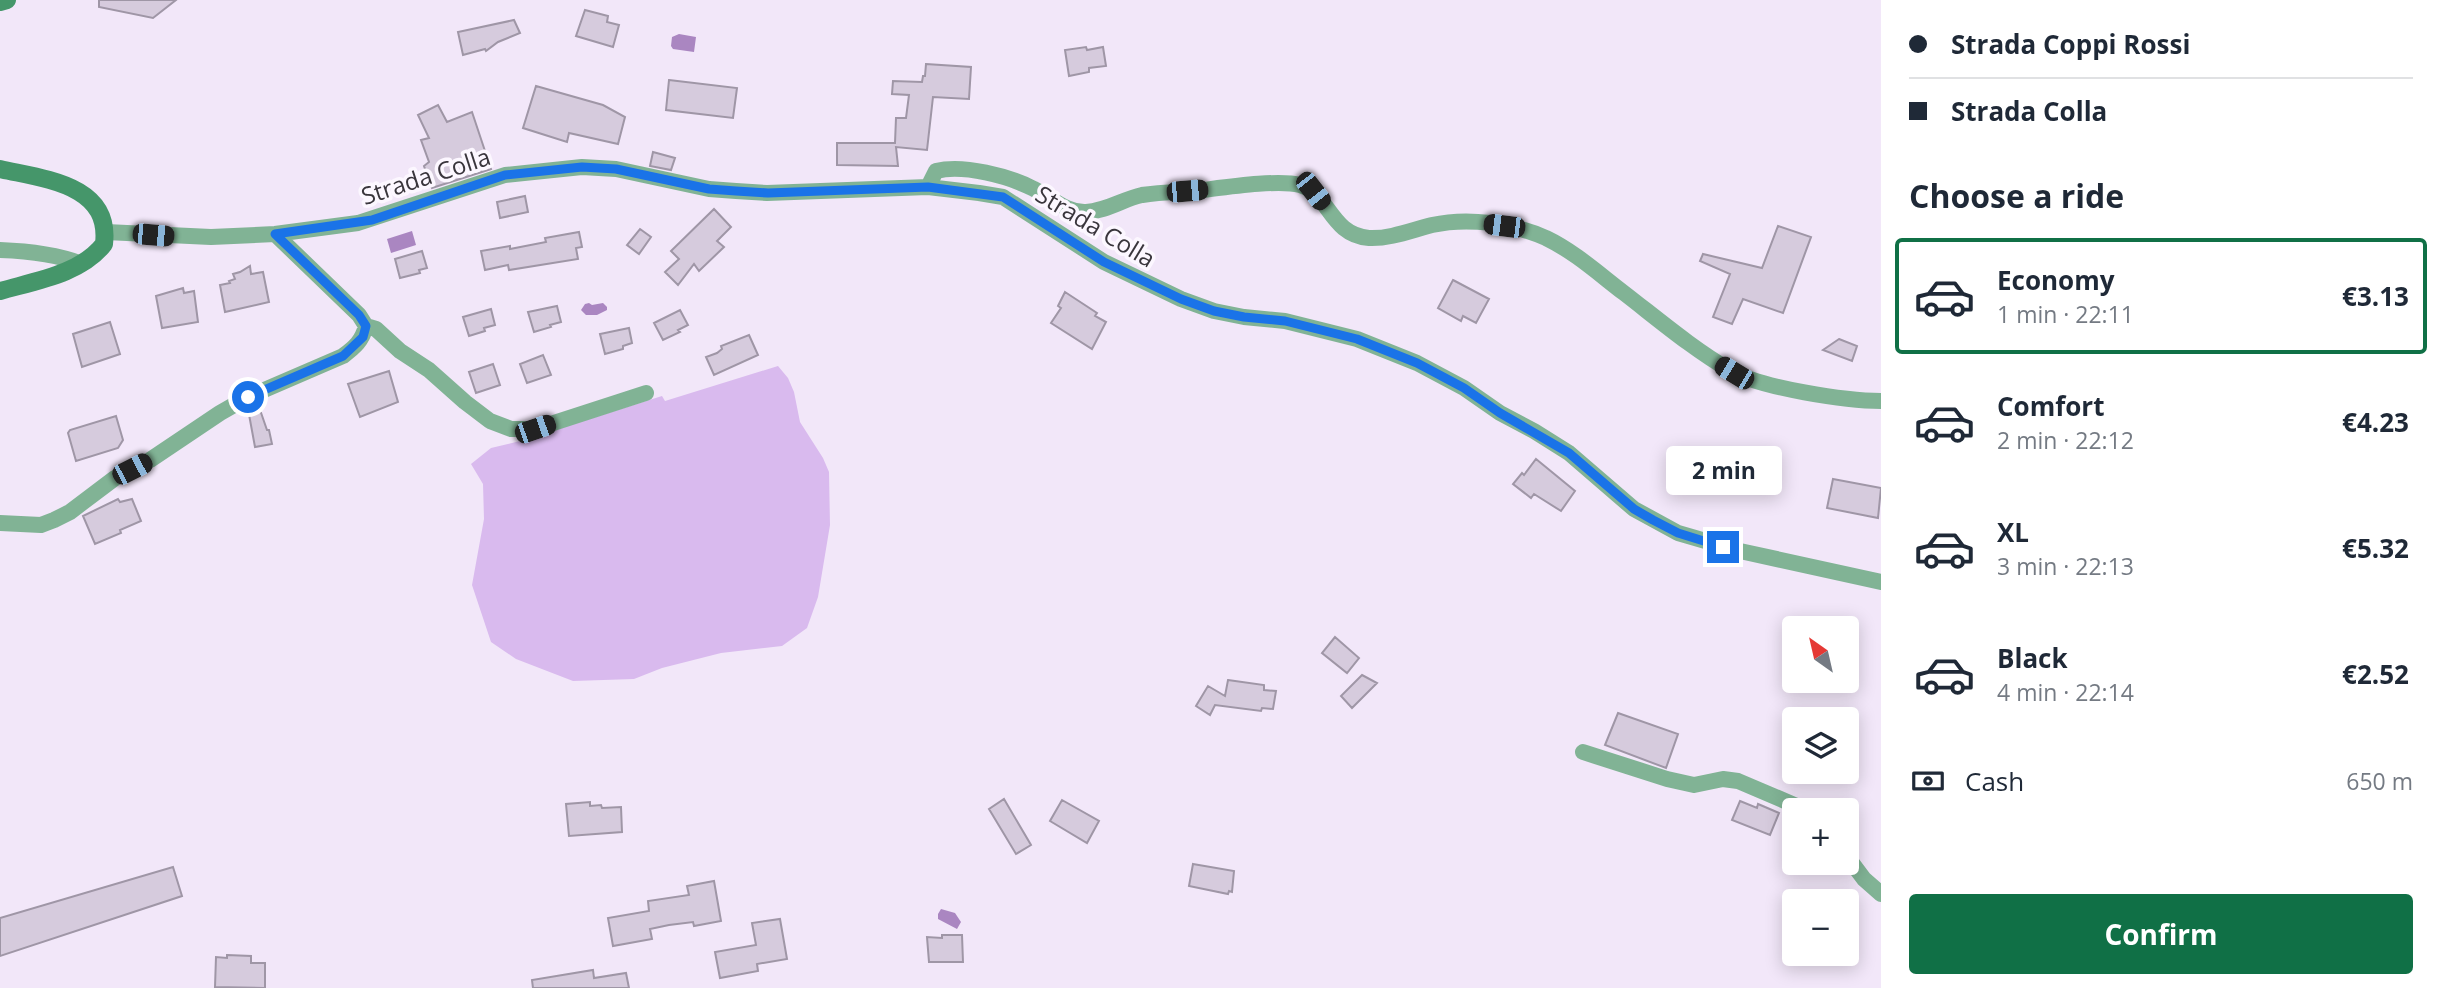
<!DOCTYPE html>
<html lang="en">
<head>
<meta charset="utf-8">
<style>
  :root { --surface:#fff; --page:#f2f2f3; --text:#1f2937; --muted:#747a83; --line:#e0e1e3; --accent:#107046 }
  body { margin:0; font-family:"Open Sans",sans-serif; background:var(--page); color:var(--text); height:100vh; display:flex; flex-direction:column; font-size:26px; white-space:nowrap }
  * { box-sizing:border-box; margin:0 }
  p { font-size:23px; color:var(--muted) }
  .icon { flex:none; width:38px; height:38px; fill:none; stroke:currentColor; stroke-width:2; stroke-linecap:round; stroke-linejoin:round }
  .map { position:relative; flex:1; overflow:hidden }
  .side { display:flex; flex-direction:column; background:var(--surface); width:560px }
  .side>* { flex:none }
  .top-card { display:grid; align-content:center; height:154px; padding:0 28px; background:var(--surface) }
  .needle { width:46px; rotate:326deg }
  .buttons { position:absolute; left:1782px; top:616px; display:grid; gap:14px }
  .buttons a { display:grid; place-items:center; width:77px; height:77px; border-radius:7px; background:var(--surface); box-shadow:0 4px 18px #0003; font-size:35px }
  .end { position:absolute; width:32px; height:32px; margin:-16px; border:9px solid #1a73e8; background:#fff; box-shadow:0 0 0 4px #fff }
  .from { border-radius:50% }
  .bubble { position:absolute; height:49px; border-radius:7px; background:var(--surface); box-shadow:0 4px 18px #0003; font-size:23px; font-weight:700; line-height:49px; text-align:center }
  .car { position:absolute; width:21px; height:42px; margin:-21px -10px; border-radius:9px; box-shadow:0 0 5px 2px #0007; background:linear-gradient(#222 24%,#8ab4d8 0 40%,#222 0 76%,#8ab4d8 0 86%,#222 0) }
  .top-card b { display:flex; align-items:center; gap:24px; height:66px; font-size:26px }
  .top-card b+b { border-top:2px solid var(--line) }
  .top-card i { width:18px; height:18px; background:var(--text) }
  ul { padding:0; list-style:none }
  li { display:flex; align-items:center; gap:21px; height:116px; margin:0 14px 10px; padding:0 14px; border:4px solid transparent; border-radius:7px }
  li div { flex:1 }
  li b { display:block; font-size:26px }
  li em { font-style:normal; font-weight:700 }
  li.on { border-color:var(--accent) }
  li>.icon { width:63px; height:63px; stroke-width:1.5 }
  h2 { padding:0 28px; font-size:32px; line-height:84px }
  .pay { display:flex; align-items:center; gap:18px; height:77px; padding:0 28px; font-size:26px }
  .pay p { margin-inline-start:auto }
  .button { display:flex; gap:14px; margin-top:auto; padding:14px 28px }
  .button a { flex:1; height:80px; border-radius:7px; background:var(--accent); color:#fff; font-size:28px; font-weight:700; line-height:80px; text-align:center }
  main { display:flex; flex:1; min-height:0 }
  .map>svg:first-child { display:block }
  .green { fill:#d9baee }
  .water { fill:#aa86c1 }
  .building { fill:#d6cbdd; stroke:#9f96a6; stroke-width:2 }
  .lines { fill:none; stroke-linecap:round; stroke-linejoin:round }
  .street { stroke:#81b395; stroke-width:16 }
  .secondary { stroke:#45966a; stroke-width:18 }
  .route { stroke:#1a73e8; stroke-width:9 }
  .labels { text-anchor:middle; stroke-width:7; stroke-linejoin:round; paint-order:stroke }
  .street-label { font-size:24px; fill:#39353c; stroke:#fcf7ff }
</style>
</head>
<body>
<main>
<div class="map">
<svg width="1881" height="988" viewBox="0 0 1881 988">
  <rect width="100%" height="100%" fill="#f2e7f9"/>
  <path class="green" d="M 778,366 L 788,378 L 794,392 L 800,422 L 823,458 L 829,472 L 830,525 L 818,597 L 807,628 L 782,646 L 721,653 L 662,668 L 634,679 L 573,681 L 516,659 L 491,642 L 472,585 L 484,519 L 483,484 L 471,464 L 491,448 L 520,441 L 662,396 L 665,401 Z"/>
  <path class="water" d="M 679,34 L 696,37 L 694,52 L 673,49 L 671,46 L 672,37 Z
    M 412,231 L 416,245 L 391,253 L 387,239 Z
    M 589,303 L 592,305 L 603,303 L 607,307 L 607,310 L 597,315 L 586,315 L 581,310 L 585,304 Z
    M 941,909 L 955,913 L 961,922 L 957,929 L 938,919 L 938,914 Z"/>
  <path class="building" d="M 99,0 L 176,0 L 153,18 L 99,7 Z
    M 585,10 L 608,16 L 607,22 L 619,25 L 613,47 L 576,36 Z
    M 514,20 L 520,33 L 498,42 L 486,51 L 485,49 L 463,55 L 458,32 Z
    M 1086,47 L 1087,50 L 1103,47 L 1106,66 L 1089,68 L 1089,72 L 1069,76 L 1065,50 Z
    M 926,64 L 971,67 L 969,99 L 933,97 L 927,150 L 896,147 L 898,166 L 837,165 L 837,143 L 895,143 L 896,118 L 906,118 L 909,95 L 892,94 L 893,81 L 922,82 L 923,76 L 925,76 Z
    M 669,80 L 737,88 L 733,118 L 666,110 Z
    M 536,86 L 603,105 L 625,117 L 618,144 L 569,133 L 567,142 L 523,128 Z
    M 438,105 L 447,122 L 472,112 L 491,169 L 432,188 L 424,166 L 429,162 L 421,140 L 429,138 L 418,115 Z
    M 653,152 L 675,158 L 671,170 L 650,166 Z
    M 525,196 L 528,212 L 500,218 L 497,202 Z
    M 714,209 L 731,227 L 717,241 L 724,247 L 699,271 L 694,264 L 678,285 L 665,272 L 679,259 L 671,251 Z
    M 1778,226 L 1811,237 L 1783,313 L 1743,299 L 1732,324 L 1713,317 L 1730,274 L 1700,261 L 1703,254 L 1762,268 Z
    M 640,229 L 651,237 L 639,254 L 627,245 Z
    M 579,232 L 582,247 L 576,248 L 578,259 L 509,270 L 508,265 L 485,270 L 481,251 L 510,246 L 510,249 L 546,242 L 545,238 Z
    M 422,251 L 427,268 L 419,270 L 420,273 L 400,278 L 395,259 Z
    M 250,266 L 251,274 L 263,272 L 269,302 L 225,312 L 220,285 L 230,283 L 229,281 L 235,279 L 233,274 L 240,272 Z
    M 1453,280 L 1489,299 L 1476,323 L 1463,316 L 1461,321 L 1438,308 Z
    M 183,288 L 184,293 L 194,291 L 198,322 L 162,328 L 156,296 Z
    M 1065,292 L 1097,313 L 1095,316 L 1106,322 L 1092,349 L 1051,323 L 1061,308 L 1058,306 Z
    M 557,306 L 561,322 L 550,325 L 551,327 L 534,332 L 528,312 Z
    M 491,309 L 495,325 L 484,328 L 485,331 L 469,336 L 463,317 Z
    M 680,310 L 688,325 L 678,330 L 680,332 L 663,340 L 654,323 Z
    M 110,322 L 120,354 L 82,367 L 73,334 Z
    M 629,328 L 632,343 L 623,346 L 623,349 L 605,354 L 600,334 Z
    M 749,335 L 758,355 L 714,375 L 706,357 L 717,353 L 722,349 L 721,346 Z
    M 1839,339 L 1857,346 L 1852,361 L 1823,350 Z
    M 543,355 L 551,375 L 527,383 L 520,364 Z
    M 493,364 L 500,385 L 476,393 L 469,372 Z
    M 389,371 L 398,402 L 360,417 L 348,384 Z
    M 258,404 L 267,430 L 269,430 L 272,444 L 255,447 L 248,409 Z
    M 116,416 L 123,440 L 118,448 L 76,461 L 68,433 L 70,430 Z
    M 1536,459 L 1575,491 L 1561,511 L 1534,494 L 1531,498 L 1513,484 L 1522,473 L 1524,475 Z
    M 1833,479 L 1881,488 L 1878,518 L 1827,508 Z
    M 118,499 L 120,502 L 132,499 L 141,521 L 120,530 L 121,533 L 95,544 L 83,516 Z
    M 1335,637 L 1359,658 L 1347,673 L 1322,653 Z
    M 1362,675 L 1377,683 L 1352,708 L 1341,696 Z
    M 1228,680 L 1264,685 L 1264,690 L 1276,691 L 1273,709 L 1262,708 L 1261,711 L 1215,705 L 1210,715 L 1196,706 L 1208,686 L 1225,696 Z
    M 1618,713 L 1678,734 L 1666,768 L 1605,745 Z
    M 1004,799 L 1031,845 L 1016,854 L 989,809 Z
    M 1062,800 L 1099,821 L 1087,843 L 1050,821 Z
    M 1740,801 L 1757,808 L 1758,804 L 1779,813 L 1770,835 L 1732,820 Z
    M 590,802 L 590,806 L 601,805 L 602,808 L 621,807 L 622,832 L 569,836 L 566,804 Z
    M 1193,864 L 1234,871 L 1232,892 L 1229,891 L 1228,894 L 1189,886 Z
    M 173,867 L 182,896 L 0,956 L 0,918 Z
    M 714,881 L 721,921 L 694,926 L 693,922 L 669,925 L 650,929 L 652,939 L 613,946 L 608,918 L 649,911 L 648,901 L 689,895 L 687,886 Z
    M 780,919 L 787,959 L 757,964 L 758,971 L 720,978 L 715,952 L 756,945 L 752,923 Z
    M 942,935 L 962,935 L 963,962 L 929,962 L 927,937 L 942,938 Z
    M 227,955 L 251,956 L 251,963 L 265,963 L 265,988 L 215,987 L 216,957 L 227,958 Z
    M 593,970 L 594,978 L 626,973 L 629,988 L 533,988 L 532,980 Z"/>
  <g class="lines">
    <path class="street" d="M 928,187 L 936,171 C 963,164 1009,176 1034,189 C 1051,197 1066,213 1086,212 C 1107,211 1123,199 1142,195 C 1159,192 1178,192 1195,191 C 1221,188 1277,179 1300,185 C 1329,193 1330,235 1369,238 C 1390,239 1412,230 1432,225 C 1468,217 1512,223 1546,238 C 1575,252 1599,274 1624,293 C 1659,320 1693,349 1731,371 C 1762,388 1846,401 1881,401
      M 106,232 L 211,237 L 275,234 L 358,223 L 505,175 L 582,167 L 616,169 L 709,189 L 736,191 L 767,193 L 928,187 L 979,193 L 1003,197 L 1104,262 L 1181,299 L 1214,311 L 1244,317 L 1285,321 L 1357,339 L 1417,363 L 1464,388 L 1500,413 L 1534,431 L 1569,453 L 1634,509 L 1678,533 L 1740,551 L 1881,582
      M 0,250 C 27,251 56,254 82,264
      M 366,326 L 376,329 L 400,351 L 429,370 L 465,402 L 490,421 L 511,429 L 535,429 L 646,393
      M 0,523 L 41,525 L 54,520 L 70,512 L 115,478 L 150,460 L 220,413 L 248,397 L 343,356 C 355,347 362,341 366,326 L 359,315 L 275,234
      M 1583,752 L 1667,779 L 1694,785 L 1723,779 L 1738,781 L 1806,810
      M 1846,855 L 1864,879 L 1881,894"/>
    <path class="secondary" d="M 0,2 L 7,0
      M 0,169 C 44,179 111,184 104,244 C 81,274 35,281 0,291"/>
  </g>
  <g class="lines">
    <path class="route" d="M 248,397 L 343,356 L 363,337 L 366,326 L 359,315 L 275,234 L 372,220 L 505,175 L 582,167 L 616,169 L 709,189 L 736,191 L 768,193 L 928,187 L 1003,197 L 1104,262 L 1181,299 L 1214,311 L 1244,317 L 1285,321 L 1357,339 L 1417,363 L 1464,388 L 1500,413 L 1569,453 L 1634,509 L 1653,520 L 1678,533 L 1723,547"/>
  </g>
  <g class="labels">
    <g class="street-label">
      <text transform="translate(426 177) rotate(-18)" y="8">Strada Colla</text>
      <text transform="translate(1095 227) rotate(31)" y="8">Strada Colla</text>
    </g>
  </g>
</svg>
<div class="buttons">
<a><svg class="needle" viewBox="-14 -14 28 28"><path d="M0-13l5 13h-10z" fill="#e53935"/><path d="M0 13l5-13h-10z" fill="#747a83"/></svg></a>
<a><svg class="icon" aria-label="layers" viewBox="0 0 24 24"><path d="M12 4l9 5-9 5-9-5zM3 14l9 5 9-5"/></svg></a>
<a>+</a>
<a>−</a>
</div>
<i class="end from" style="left:248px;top:397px"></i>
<i class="end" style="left:1723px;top:547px"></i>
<div class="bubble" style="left:1666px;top:446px;width:116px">2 min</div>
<i class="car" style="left:1187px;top:191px;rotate:85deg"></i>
<i class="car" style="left:1313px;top:191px;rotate:142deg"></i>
<i class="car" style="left:1504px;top:226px;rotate:277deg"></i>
<i class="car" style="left:153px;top:235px;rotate:95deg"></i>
<i class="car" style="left:1734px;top:373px;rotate:301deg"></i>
<i class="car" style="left:535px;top:429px;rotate:71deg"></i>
<i class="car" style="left:132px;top:469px;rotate:63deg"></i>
</div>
<section class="side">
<div class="top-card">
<b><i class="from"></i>Strada Coppi Rossi</b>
<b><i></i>Strada Colla</b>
</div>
<h2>Choose a ride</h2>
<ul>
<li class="on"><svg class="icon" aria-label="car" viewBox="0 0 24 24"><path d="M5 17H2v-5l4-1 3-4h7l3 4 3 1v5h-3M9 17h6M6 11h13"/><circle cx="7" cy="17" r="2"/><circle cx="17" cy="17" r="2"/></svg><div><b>Economy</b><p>1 min · 22:11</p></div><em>€3.13</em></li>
<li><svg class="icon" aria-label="car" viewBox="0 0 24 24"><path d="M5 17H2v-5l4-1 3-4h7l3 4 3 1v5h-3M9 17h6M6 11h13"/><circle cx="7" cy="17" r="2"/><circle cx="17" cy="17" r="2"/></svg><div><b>Comfort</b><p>2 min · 22:12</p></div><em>€4.23</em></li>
<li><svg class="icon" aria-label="car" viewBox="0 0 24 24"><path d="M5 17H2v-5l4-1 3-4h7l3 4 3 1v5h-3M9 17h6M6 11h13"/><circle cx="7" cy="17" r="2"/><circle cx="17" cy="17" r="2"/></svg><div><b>XL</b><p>3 min · 22:13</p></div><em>€5.32</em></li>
<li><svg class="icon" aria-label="car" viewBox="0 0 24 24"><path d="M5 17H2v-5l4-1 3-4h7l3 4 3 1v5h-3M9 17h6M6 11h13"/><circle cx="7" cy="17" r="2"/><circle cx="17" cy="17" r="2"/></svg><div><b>Black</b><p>4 min · 22:14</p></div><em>€2.52</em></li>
</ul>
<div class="pay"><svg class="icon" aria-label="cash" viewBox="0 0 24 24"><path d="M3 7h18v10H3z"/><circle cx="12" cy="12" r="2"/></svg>Cash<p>650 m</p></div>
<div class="button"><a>Confirm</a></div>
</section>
</main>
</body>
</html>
